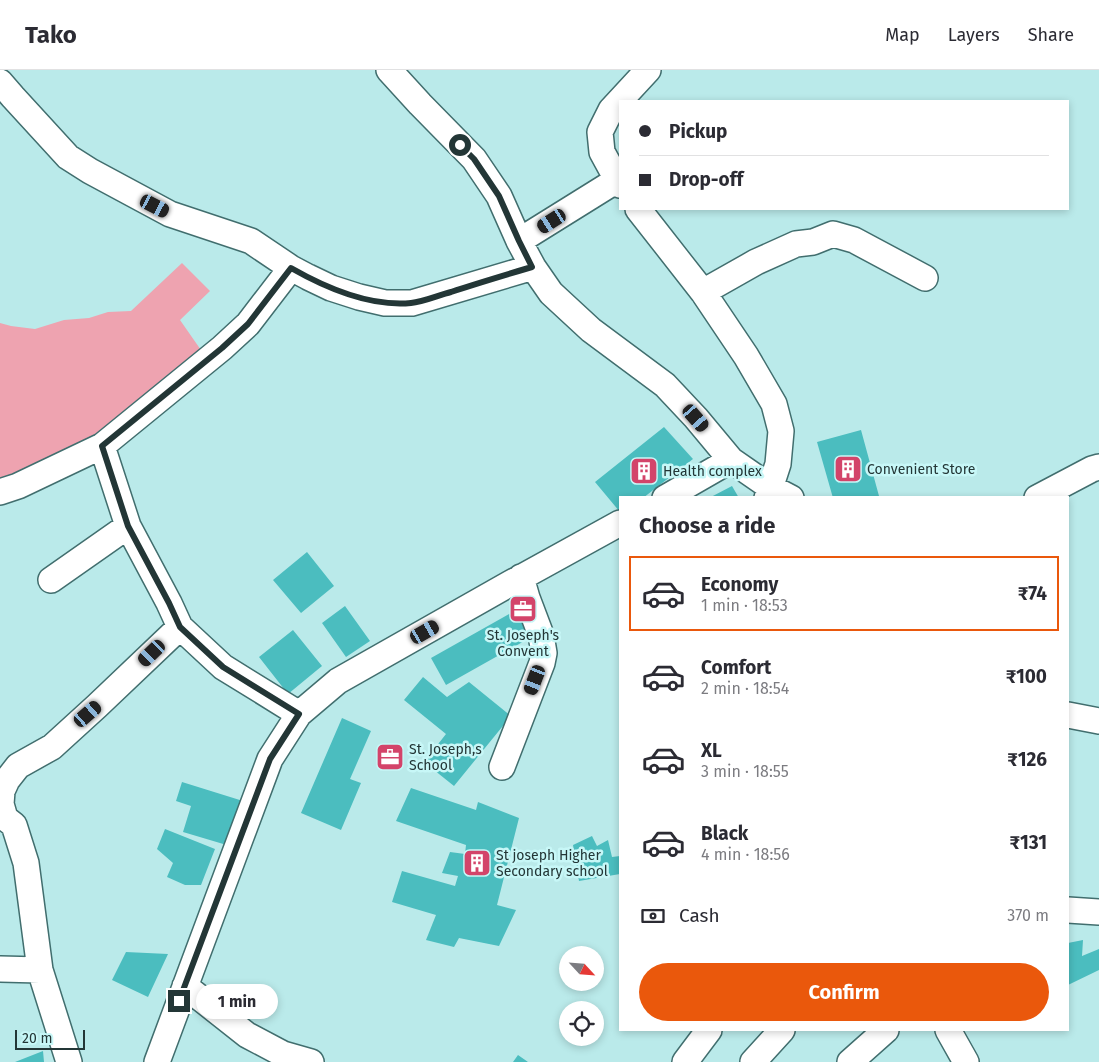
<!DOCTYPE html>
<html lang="en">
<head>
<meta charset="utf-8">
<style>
  :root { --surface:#fff; --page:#f2f2f3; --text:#2b2b33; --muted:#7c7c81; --line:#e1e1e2; --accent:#ea580c }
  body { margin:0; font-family:"Fira Sans",sans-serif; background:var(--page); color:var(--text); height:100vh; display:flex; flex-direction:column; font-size:19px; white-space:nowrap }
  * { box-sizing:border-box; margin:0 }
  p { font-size:16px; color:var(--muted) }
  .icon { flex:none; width:28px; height:28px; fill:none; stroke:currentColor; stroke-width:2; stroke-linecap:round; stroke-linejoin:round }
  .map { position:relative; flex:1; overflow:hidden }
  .sheet { position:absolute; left:619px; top:426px; width:450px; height:535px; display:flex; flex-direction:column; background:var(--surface); border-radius:0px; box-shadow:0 2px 8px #0003 }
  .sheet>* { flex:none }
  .hud { position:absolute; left:619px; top:30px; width:450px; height:110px; border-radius:0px; box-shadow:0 2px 8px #0003; display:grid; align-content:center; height:110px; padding:0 20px; background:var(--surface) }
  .needle { width:32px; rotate:116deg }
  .fabs { position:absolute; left:559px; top:876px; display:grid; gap:10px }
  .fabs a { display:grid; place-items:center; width:45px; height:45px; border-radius:50%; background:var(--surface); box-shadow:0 2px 8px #0003; font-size:25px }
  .scale { position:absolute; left:15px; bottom:12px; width:70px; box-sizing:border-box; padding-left:5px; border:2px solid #233636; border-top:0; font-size:14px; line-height:18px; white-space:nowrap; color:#233636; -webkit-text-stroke:4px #c7f7f7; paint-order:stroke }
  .end { position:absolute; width:22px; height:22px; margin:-11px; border:6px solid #233636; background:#fff; box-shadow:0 0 0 2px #fff }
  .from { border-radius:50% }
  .bubble { position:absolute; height:35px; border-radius:18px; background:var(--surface); box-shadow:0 2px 8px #0003; font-size:16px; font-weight:700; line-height:35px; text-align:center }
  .car { position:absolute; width:15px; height:30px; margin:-15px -8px; border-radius:6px; box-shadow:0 0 4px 1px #0007; background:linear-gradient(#222 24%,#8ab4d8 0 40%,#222 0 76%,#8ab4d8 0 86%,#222 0) }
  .hud b { display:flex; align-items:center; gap:18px; height:48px; font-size:19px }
  .hud b+b { border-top:1px solid var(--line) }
  .hud i { width:12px; height:12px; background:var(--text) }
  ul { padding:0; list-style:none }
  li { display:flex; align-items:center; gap:15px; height:75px; margin:0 10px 8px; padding:0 10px; border:2px solid transparent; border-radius:0px }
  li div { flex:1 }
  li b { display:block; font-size:19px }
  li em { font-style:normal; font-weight:700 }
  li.on { border-color:var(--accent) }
  li>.icon { width:45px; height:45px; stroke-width:1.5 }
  h2 { padding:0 20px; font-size:22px; line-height:60px }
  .pay { display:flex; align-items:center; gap:12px; height:55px; padding:0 20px; font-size:19px }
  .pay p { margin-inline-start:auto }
  .cta { display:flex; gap:10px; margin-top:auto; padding:10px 20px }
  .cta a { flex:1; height:58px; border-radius:30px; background:var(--accent); color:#fff; font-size:20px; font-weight:700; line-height:58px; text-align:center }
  header { display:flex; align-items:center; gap:30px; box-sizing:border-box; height:70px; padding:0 25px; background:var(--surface); border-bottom:1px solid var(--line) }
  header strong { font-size:24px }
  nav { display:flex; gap:28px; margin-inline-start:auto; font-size:18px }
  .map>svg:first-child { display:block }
  .green { fill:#eea3b0 }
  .building { fill:#4bbdbf }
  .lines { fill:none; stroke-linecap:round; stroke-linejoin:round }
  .minor-casing { stroke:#416e6e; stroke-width:28 }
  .minor { stroke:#fff; stroke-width:25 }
  .route { stroke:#233636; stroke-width:6 }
  .labels { text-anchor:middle; stroke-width:5; stroke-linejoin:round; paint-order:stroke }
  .poi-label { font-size:14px; fill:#233636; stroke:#c7f7f7; text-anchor:start }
</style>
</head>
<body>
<header>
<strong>Tako</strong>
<nav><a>Map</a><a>Layers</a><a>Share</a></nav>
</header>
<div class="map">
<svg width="1099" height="992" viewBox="0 0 1099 992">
  <rect width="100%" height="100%" fill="#baeaea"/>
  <path class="green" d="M 182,193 L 210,221 L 180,250 L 203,283 L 107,359 L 36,399 L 0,410 L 0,253 L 11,256 L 35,259 L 64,250 L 89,248 L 108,242 L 131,241 Z"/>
  <path class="building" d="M 664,357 L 693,389 L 643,428 L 620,428 L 620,442 L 595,412 Z
    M 861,360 L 879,426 L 873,428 L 833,428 L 817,372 Z
    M 732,416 L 739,428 L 709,428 Z
    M 307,482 L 334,516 L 301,543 L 273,510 Z
    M 345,536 L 370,571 L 346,587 L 322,553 Z
    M 520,538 L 535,565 L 446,615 L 431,588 Z
    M 293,560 L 322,596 L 288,624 L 259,587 Z
    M 423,607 L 447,627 L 469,612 L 511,646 L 454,716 L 424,692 L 446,664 L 404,630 Z
    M 342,648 L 371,661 L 350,709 L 361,713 L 341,760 L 301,743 Z
    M 182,712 L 243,731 L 230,776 L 183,762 L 191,736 L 176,731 Z
    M 411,718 L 476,740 L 478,732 L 519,748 L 497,835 L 516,840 L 499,876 L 459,868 L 454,877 L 426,870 L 436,845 L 392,832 L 402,801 L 455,816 L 458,806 L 442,803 L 450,782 L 465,784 L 466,775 L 396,751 Z
    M 165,759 L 215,779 L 201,815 L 185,815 L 167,807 L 173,793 L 157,779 Z
    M 592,766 L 597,776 L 608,770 L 612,787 L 620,786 L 620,804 L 579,811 L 573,775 Z
    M 1083,870 L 1082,886 L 1099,879 L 1099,900 L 1068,915 L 1068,873 Z
    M 126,882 L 168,884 L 148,927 L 112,910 Z
    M 43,981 L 44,992 L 15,992 Z
    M 518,985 L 528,992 L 513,992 Z"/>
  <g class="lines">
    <defs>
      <path id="minor" d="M 389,0 L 420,34 L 474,89 L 499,126 L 519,171 L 533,197 L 551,223 L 591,260 L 665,315 L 696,348 L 731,390 L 770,417 L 791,428
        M 0,12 L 13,27 L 68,87 L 90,101 L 170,144 L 251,171 L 291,198 L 308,207 L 331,218 L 359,227 L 385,233 L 412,233 L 533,197
        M 620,115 L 602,82 L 600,62 L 611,40 L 648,0
        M 638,139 L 703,222 L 746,286 L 774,334 L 781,361 L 778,394 L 767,428
        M 519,171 L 617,110
        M 703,222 L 756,192 L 796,174 L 813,172 L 833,164 L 854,170 L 925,208
        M 102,376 L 128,456 L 169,533 L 180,557 L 223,597 L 299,644
        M 0,422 L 18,416 L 102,376 L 222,278 L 248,254 L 291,198
        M 665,428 L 731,390
        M 1037,428 L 1092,399 L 1099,397
        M 51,510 L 128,456
        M 1068,645 L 1099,651
        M 502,697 L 542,593 L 544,583 L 541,565 L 527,528 L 521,507
        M 0,746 L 5,748 L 14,755 L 26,793 L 40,900 L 69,992
        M 5,748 L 1,734 L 2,721 L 7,710 L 18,696 L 52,677 L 97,636 L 180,557
        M 1068,840 L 1099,842
        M 0,899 L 40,900
        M 185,916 L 247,965 L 283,984 L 311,992
        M 948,960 L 966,992
        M 157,992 L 270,689 L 299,644 L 338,611 L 511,513 L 620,453
        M 685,992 L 709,960
        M 753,992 L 782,960
        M 850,992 L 886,960"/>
    </defs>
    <use href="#minor" class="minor-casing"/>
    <use href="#minor" class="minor"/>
  </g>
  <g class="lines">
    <path class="route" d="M 179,931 L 270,689 L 299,644 L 223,597 L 180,557 L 169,533 L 128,456 L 102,376 L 222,278 L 248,254 L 291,198 C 326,218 369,237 411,233 C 423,232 439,225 451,222 C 478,213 505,205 532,197 L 519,171 L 499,126 L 474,89 L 460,75"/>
  </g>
  <defs>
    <symbol id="building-square" viewBox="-11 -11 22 22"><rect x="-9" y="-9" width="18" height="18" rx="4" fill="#d3446a" stroke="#c7f7f7"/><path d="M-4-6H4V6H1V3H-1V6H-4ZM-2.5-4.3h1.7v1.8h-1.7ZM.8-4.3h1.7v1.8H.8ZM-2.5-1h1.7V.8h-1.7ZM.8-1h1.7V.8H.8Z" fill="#fff"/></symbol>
    <symbol id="office-square" viewBox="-11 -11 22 22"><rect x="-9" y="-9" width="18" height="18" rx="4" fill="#d3446a" stroke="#c7f7f7"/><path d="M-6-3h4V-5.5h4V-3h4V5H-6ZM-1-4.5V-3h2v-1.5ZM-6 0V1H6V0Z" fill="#fff"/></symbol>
  </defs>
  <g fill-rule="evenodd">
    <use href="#building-square" x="832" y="383" width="32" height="32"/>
    <use href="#building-square" x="628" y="385" width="32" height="32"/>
    <use href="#office-square" x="507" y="523" width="32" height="32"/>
    <use href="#office-square" x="374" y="671" width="32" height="32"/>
    <use href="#building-square" x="461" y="777" width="32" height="32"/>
  </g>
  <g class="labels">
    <g class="poi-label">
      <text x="867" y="404">Convenient Store</text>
      <text x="663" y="406">Health complex</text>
      <text x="523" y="570" text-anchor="middle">St. Joseph's<tspan x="523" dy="16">Convent</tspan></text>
      <text x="409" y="684">St. Joseph,s<tspan x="409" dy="16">School</tspan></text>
      <text x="496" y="790">St joseph Higher<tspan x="496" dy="16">Secondary school</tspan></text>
    </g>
  </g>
</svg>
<div class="fabs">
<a><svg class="needle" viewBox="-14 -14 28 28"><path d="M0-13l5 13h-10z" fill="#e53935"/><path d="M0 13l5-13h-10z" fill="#7c7c81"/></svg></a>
<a><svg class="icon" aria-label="locate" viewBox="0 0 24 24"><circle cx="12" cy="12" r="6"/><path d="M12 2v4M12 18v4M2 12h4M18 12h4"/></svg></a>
</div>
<div class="scale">20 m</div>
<i class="end from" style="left:460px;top:75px"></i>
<i class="end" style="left:179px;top:931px"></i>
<div class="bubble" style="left:196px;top:914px;width:82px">1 min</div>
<i class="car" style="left:155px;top:136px;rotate:117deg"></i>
<i class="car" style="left:552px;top:151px;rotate:238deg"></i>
<i class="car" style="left:696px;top:348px;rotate:139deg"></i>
<i class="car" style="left:425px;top:562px;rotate:60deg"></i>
<i class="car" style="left:152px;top:583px;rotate:226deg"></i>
<i class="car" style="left:535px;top:610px;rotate:201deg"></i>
<i class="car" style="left:88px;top:644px;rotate:49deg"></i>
<div class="hud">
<b><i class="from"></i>Pickup</b>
<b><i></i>Drop-off</b>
</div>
<section class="sheet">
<h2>Choose a ride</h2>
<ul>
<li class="on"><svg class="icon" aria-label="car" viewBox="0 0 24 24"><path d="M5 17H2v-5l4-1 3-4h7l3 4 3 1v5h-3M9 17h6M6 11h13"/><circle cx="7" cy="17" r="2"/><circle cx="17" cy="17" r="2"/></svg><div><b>Economy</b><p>1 min · 18:53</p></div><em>₹74</em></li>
<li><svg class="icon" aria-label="car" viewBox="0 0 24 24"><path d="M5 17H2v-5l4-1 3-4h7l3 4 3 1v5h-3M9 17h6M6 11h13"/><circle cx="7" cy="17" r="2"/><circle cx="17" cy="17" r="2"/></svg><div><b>Comfort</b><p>2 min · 18:54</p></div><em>₹100</em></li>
<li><svg class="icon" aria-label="car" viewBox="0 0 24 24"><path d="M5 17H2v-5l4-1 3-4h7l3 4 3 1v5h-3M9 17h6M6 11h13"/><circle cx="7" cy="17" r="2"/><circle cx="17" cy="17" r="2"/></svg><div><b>XL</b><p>3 min · 18:55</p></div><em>₹126</em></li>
<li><svg class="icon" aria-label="car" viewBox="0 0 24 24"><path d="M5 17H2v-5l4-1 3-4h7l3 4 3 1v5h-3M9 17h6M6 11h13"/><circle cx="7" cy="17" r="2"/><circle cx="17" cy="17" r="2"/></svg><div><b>Black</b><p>4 min · 18:56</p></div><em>₹131</em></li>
</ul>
<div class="pay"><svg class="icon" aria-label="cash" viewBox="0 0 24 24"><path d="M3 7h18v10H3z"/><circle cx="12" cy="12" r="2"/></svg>Cash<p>370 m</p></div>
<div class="cta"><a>Confirm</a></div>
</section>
</div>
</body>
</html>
